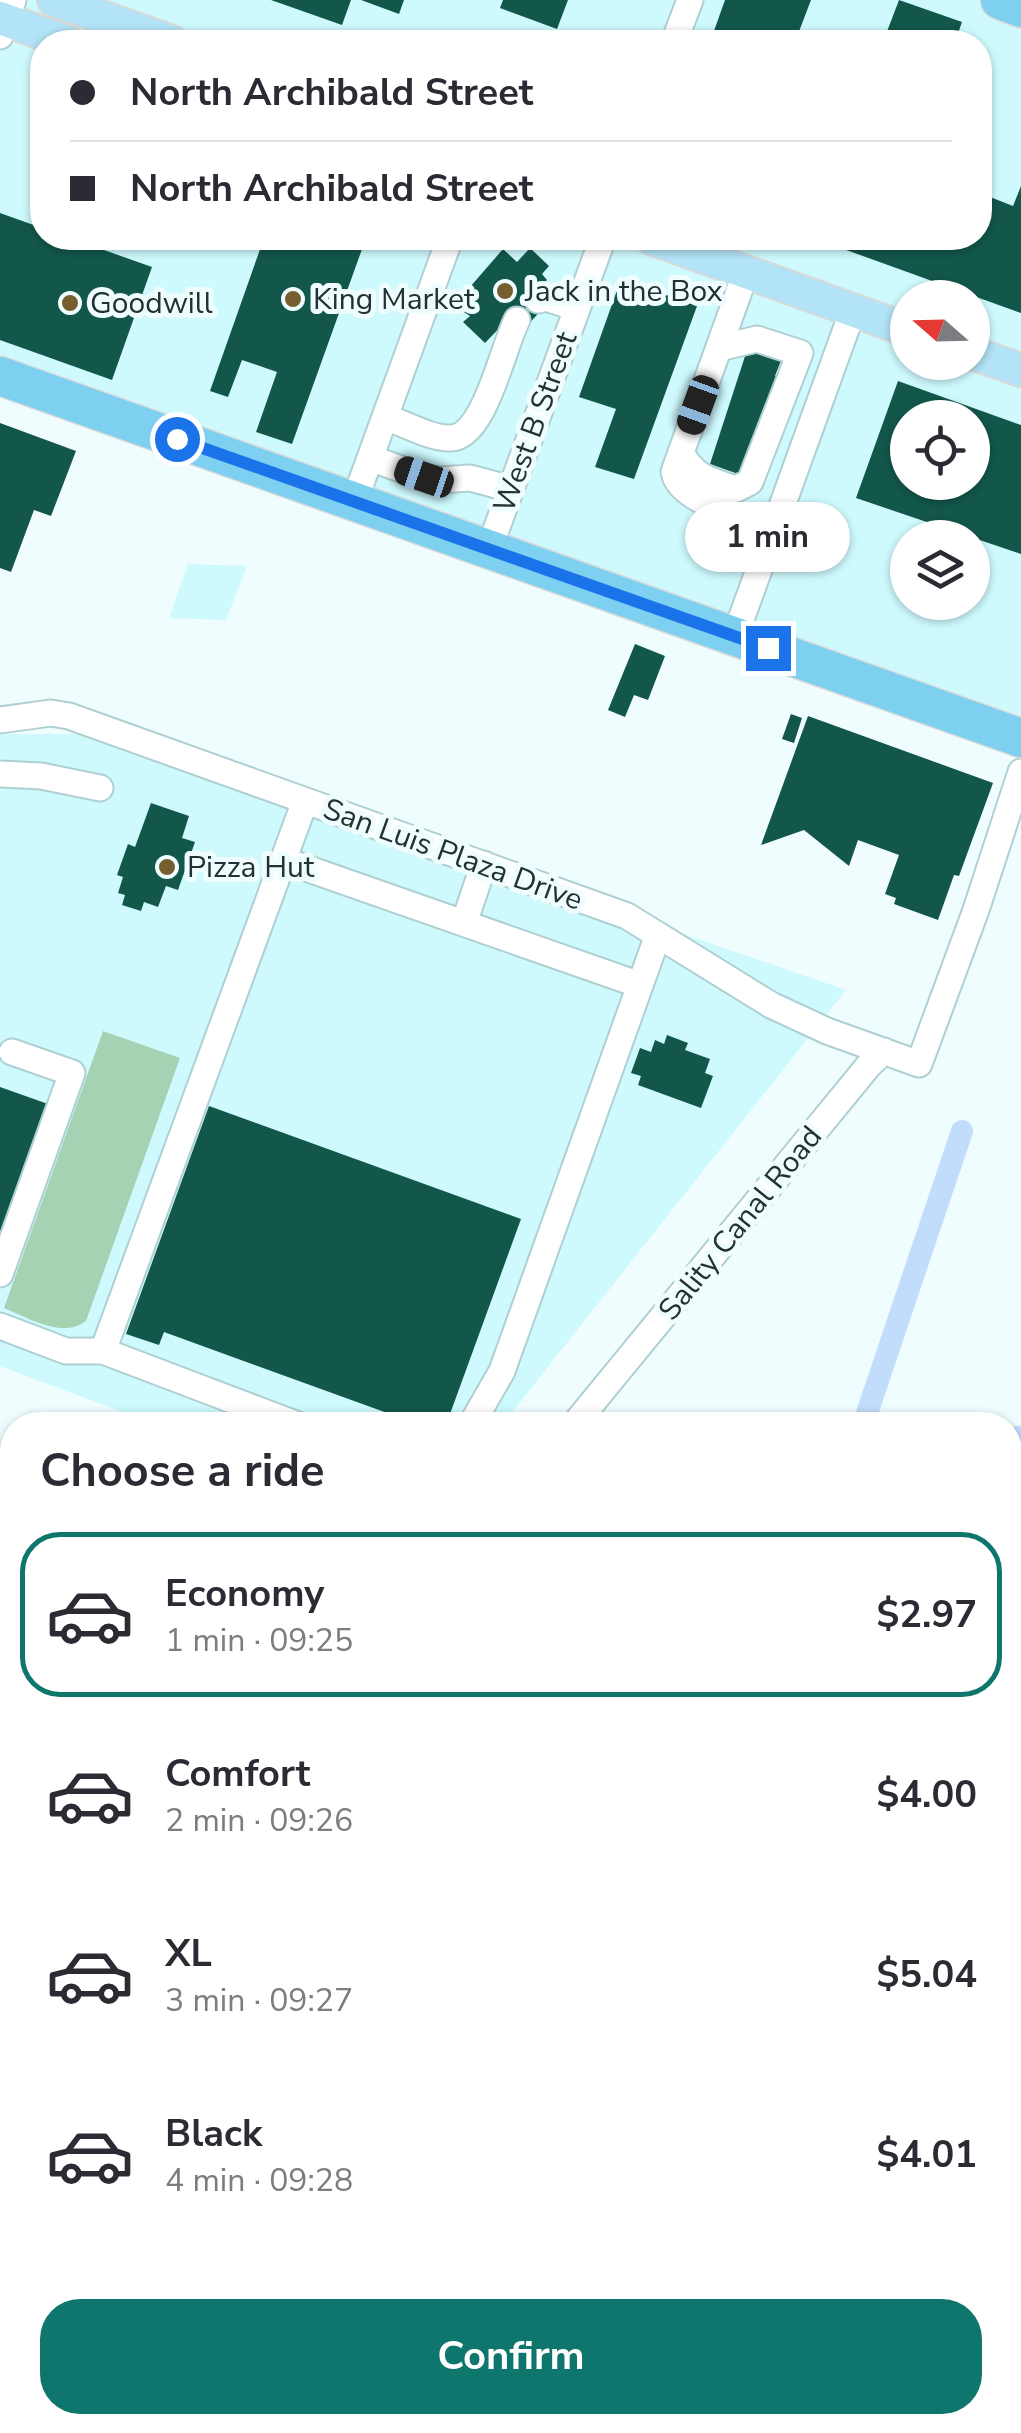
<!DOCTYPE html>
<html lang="en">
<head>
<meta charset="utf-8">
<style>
  :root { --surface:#fff; --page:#f2f2f3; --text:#2b2b33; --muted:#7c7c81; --line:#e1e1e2; --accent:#0f766e }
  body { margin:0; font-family:"Nunito Sans",sans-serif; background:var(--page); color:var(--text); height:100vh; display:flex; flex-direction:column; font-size:38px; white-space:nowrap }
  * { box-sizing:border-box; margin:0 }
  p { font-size:32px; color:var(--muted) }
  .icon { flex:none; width:55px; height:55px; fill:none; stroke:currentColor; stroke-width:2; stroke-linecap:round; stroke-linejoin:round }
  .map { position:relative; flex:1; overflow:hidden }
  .drawer { position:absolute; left:0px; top:1412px; width:1022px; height:1022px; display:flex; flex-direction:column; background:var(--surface); border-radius:40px 40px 0 0; box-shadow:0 2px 8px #0004 }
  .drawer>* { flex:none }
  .banner { position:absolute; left:30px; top:30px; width:962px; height:220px; border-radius:40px; box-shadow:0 2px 8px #0004; display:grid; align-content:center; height:220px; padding:0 40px; background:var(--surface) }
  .needle { width:65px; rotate:290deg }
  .tools { position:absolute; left:890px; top:280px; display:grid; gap:20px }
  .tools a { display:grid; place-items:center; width:100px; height:100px; border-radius:50%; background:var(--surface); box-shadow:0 2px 8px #0004; font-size:50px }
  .end { position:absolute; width:45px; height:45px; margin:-22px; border:12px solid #1a73e8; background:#fff; box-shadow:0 0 0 5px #fff }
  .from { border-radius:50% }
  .bubble { position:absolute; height:70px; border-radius:35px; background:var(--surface); box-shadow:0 2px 8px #0004; font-size:32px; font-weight:700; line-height:70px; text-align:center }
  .car { position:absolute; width:30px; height:60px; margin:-30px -15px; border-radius:12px; box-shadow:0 0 8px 2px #0007; background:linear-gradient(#222 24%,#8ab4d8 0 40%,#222 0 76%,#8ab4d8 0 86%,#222 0) }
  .banner b { display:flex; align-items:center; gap:35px; height:95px; font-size:38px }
  .banner b+b { border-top:2px solid var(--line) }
  .banner i { width:25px; height:25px; background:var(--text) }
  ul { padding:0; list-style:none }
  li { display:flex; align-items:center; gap:30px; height:165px; margin:0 20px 15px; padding:0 20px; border:5px solid transparent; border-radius:40px }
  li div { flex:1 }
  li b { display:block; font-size:38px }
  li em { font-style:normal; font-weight:700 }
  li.on { border-color:var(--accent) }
  li>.icon { width:90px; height:90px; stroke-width:1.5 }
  h2 { padding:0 40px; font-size:45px; line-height:120px }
  .cta { display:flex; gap:20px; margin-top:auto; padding:20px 40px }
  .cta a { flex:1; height:115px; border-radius:40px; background:var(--accent); color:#fff; font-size:40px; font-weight:700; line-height:115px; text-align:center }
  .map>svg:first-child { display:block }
  .built { fill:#cefafe; fill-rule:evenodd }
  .green { fill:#a6d2b4 }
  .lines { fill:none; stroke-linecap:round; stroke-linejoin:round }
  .canal { stroke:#c1ddfb; stroke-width:22 }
  .building { fill:#13574b; fill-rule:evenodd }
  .minor-casing { stroke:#afd0d3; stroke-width:29 }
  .major-casing { stroke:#d8dada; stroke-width:36 }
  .highway-casing { stroke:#d8dada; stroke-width:41 }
  .path { stroke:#a2afb0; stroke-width:4; stroke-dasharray:5 5; stroke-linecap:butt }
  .minor { stroke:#fff; stroke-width:25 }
  .major { stroke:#b2e3f7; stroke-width:32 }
  .highway { stroke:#7ed0f1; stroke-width:38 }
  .route { stroke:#1a73e8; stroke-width:12 }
  .poi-dot { fill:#765e2f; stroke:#effdfe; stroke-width:4 }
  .labels { text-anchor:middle; stroke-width:10; stroke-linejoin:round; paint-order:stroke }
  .poi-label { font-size:30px; fill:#243132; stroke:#effdfe; text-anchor:start }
  .street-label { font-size:30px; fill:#243132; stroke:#effdfe }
</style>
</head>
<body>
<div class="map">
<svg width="1021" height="2433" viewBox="0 0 1021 2433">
  <rect width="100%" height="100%" fill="#effdfe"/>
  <path class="built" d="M 13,0 L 1000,0 L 1021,8 L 1021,738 L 0,381 L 0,36 ZM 42,42 L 980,42 L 980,238 L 42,238 ZM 908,298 L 972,298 L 972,362 L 908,362 ZM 908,418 L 972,418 L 972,482 L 908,482 ZM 908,538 L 972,538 L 972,602 L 908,602 Z
    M 188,564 L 247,566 L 226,620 L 169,618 Z
    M 0,734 L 102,734 L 846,990 L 502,1425 L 157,1425 L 0,1366 Z
    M 1010,2101 L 1021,2108 L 1021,2217 L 1010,2229 Z"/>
  <path class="green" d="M 103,1031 L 180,1058 L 86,1321 C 62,1339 29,1318 4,1308 Z"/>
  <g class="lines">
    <path class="canal" d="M 863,1425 L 962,1131
      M 1010,1447 L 1018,1437
      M 38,2433 L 39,2422
      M 170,2433 L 170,2422
      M 223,2433 L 231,2422"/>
  </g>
  <path class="building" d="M 271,0 L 351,0 L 342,25 Z
    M 361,0 L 404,0 L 399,14 Z
    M 503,0 L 568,0 L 557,29 L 500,8 Z
    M 725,0 L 811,0 L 795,42 L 710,42 Z
    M 899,0 L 962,22 L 955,42 L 883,42 Z
    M 1021,186 L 1021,313 L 813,238 L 980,238 L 980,193 L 1013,206 Z
    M 0,213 L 42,228 L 42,238 L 70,238 L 152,267 L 112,380 L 0,340 Z
    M 264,238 L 366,238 L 292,444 L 256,432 L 277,372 L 242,360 L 228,397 L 210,391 Z
    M 530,248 L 549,266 L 542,274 L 547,280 L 533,295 L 545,306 L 525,328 L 512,315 L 485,343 L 463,322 L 470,316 L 464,312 L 479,297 L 470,287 L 503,249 L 517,262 Z
    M 621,279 L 697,306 L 634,479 L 595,467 L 616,409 L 579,397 Z
    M 748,347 L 782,358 L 775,376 L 779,377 L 741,475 L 710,464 Z
    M 898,381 L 1021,425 L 1021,554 L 856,498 ZM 908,418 L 972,418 L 972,482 L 908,482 Z
    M 0,423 L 76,451 L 51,516 L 34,510 L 11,572 L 0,568 Z
    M 635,644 L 665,656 L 648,700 L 634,695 L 625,717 L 608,710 Z
    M 791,714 L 802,718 L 794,743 L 782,739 Z
    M 808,716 L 993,783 L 959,876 L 954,875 L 938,920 L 894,904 L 896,898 L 885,894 L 899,855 L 858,840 L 849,866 L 804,830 L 761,845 Z
    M 151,803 L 189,816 L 182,838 L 195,842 L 178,890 L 166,886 L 158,907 L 144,902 L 141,911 L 122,905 L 125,895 L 118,893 L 123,877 L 117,875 L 128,844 L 135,847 Z
    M 667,1035 L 688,1043 L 685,1050 L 710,1059 L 705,1073 L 713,1076 L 701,1108 L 638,1085 L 641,1076 L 631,1073 L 640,1048 L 651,1052 L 655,1040 L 664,1044 Z
    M 0,1087 L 48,1104 L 0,1235 Z
    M 209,1106 L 521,1219 L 446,1425 L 386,1425 L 390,1414 L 164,1332 L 159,1345 L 126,1334 Z
    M 120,2422 L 139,2422 L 138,2433 L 120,2433 Z"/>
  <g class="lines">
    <defs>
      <path id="minor" d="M 0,36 L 13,0
        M 674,42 L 690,0
        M 746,272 L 674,472 C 680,503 747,517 775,527
        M 538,300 L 546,298 L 577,308
        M 385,417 C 404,423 431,439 451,438 C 485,437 503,346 517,320
        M 681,452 C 693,477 711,481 736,489 L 750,482 L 800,353 L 757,339 L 719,348
        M 370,458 L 423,477 L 440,480 L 470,478 L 511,489
        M 354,502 L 450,238
        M 489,549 L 603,238
        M 735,636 L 853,310
        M 0,720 L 51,713 L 69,716 L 627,916 L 771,1005 L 827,1031 L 919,1064 L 976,910 L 1021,772
        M 0,774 L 41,776 L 100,788
        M 283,860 L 640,985
        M 464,923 L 484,864
        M 0,1274 L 72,1073 L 12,1052
        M 0,1326 L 66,1351 L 103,1351
        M 298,1425 L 103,1351 L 305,801
        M 471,1425 L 502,1371 L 658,935
        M 574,1425 L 869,1065 L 884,1051
        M 1010,1550 L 1021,1536
        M 1010,1659 L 1021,1645
        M 0,2124 L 12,2110
        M 1010,2140 L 1021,2147
        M 1010,2339 L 1021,2351
        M 1010,2401 L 1021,2388
        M 303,2433 L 312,2422
        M 378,2433 L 386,2422
        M 982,2433 L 991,2422"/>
      <path id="major" d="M 54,0 L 172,42
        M 0,18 L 67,42
        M 651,238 L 908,330
        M 972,353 L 1021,370"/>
      <path id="highway" d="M 1000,0 L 1021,8
        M 0,376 L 1021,738
        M 1010,2230 L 1021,2217
        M 1010,2286 L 1021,2273
        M 834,2433 L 844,2422
        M 888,2433 L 897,2422"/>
    </defs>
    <use href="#minor" class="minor-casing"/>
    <use href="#major" class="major-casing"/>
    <use href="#highway" class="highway-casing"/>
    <path class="path" d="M 69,2433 L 70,2422"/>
    <use href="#minor" class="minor"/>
    <use href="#major" class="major"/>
    <use href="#highway" class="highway"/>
  </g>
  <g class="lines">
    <path class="route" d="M 177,439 L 768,648"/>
  </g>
  <g class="poi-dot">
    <circle cx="505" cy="291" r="10"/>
    <circle cx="293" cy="299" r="10"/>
    <circle cx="70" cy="303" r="10"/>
    <circle cx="167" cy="867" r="10"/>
  </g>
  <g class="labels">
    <g class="poi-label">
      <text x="525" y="301">Jack in the Box</text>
      <text x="313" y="309">King Market</text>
      <text x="90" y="313">Goodwill</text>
      <text x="187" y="877">Pizza Hut</text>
    </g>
    <g class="street-label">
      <text transform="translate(535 422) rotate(-70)" y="10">West B Street</text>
      <text transform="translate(453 854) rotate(20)" y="10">San Luis Plaza Drive</text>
      <text transform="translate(740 1223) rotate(-51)" y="10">Sality Canal Road</text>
    </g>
  </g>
</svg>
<div class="tools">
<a><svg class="needle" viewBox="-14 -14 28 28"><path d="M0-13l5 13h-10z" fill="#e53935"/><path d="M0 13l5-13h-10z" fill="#7c7c81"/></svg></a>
<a><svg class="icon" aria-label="locate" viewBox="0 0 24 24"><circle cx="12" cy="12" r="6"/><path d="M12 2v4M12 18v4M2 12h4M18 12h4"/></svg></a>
<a><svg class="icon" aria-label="layers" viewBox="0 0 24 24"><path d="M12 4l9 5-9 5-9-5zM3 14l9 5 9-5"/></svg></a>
</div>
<i class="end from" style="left:177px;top:439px"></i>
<i class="end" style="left:768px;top:648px"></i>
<div class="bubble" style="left:685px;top:502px;width:165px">1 min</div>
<i class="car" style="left:698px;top:405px;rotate:200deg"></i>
<i class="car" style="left:424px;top:477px;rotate:289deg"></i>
<div class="banner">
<b><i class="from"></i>North Archibald Street</b>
<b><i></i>North Archibald Street</b>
</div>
<section class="drawer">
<h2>Choose a ride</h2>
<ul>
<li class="on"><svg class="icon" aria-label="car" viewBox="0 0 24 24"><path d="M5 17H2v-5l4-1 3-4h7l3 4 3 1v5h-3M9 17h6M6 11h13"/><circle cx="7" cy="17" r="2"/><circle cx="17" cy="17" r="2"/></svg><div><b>Economy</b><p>1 min · 09:25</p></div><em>$2.97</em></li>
<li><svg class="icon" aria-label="car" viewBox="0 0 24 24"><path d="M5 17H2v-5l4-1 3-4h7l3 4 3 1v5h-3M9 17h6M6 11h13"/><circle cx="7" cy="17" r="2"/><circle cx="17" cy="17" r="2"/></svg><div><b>Comfort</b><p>2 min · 09:26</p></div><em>$4.00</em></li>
<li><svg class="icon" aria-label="car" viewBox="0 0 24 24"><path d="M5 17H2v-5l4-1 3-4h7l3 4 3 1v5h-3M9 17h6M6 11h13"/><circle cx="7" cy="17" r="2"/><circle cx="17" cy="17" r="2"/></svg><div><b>XL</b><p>3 min · 09:27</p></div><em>$5.04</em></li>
<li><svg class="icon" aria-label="car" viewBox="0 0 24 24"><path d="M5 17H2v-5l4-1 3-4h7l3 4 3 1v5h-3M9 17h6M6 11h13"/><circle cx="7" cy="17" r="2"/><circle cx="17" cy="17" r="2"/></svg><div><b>Black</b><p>4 min · 09:28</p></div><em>$4.01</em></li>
</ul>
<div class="cta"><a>Confirm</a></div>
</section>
</div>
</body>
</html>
